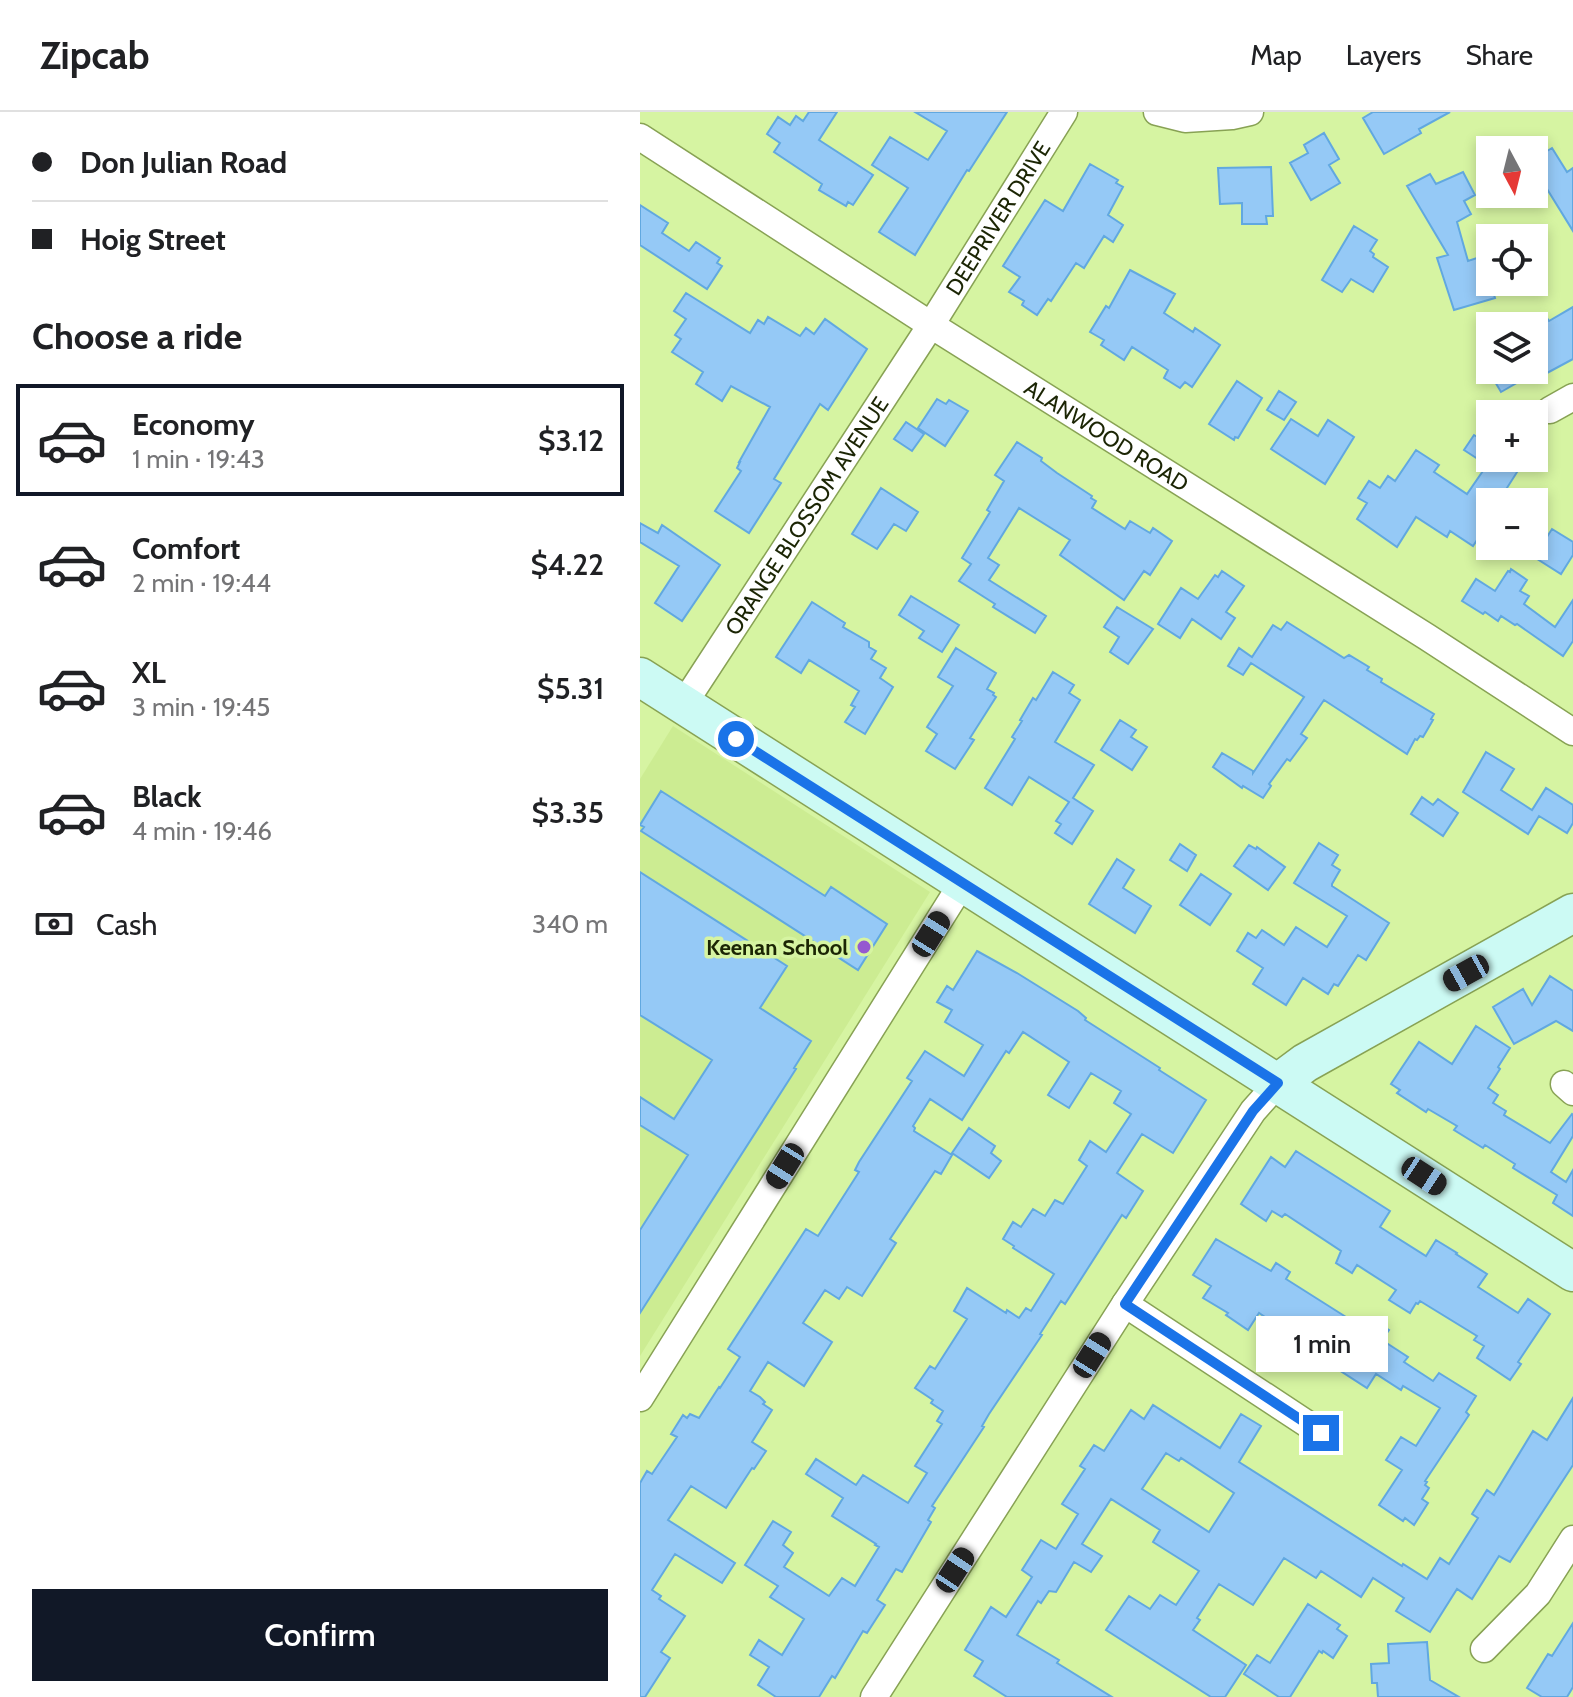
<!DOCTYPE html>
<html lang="en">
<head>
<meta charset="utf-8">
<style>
  :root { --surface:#fff; --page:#f6f6f6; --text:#202124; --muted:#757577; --line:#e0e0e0; --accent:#111827 }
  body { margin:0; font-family:Cabin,sans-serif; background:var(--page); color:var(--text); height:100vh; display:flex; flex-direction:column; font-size:30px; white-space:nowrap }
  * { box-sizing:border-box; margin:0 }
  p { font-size:26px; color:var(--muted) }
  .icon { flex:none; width:44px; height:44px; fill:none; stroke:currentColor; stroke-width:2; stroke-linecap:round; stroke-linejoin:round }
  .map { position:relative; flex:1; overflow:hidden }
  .sheet { display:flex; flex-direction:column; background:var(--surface); width:640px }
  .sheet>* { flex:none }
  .guide { display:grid; align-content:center; height:176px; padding:0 32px; background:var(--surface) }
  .needle { width:52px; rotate:173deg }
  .fabs { position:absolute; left:836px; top:24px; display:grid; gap:16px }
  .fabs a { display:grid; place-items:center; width:72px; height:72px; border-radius:0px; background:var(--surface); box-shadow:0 4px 12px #0003; font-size:40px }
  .end { position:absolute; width:36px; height:36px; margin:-18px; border:10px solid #1a73e8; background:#fff; box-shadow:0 0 0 4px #fff }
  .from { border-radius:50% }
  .bubble { position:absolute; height:56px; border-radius:0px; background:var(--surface); box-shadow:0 4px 12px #0003; font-size:26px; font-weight:600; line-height:56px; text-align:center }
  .car { position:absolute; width:24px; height:48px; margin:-24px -12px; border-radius:10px; box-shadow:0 0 6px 2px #0007; background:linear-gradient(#222 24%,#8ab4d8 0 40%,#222 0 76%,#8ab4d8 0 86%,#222 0) }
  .guide b { display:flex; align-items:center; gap:28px; height:76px; font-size:30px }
  .guide b+b { border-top:2px solid var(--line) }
  .guide i { width:20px; height:20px; background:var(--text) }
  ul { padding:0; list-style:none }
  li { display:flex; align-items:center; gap:24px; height:112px; margin:0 16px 12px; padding:0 16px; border:4px solid transparent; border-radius:0px }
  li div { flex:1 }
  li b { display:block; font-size:30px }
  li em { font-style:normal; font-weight:600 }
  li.active { border-color:var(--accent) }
  li>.icon { width:72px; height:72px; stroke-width:1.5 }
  h2 { padding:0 32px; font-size:36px; line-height:96px }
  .pay { display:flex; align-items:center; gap:20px; height:88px; padding:0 32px; font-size:30px }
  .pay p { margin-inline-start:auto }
  .cta { display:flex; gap:16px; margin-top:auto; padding:16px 32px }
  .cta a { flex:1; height:92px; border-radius:0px; background:var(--accent); color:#fff; font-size:32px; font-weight:600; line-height:92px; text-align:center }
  header { display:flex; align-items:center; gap:48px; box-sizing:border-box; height:112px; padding:0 40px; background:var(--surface); border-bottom:2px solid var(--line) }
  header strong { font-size:38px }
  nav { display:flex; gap:44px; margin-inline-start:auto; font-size:28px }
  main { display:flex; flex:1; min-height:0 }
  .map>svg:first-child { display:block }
  .built { fill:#ccec92 }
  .building { fill:#95c9f6; stroke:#61a8e0; stroke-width:2; fill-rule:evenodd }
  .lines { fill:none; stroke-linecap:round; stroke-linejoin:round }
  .street-casing { stroke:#88a254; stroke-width:29 }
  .secondary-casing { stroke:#88a254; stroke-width:41 }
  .street { stroke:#fff; stroke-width:26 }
  .secondary { stroke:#ccfaf4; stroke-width:38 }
  .route { stroke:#1a73e8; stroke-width:10 }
  .poi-dot { fill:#9559d0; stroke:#d6f4a2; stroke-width:3 }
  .labels { text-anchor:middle; stroke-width:7; stroke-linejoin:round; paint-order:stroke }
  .street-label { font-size:22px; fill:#1b2504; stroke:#d6f4a2 }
  .poi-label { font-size:22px; font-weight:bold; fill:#1b2504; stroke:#d6f4a2; text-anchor:end }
</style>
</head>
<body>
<header>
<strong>Zipcab</strong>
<nav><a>Map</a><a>Layers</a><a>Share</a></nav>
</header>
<main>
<section class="sheet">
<div class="guide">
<b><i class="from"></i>Don Julian Road</b>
<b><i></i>Hoig Street</b>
</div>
<h2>Choose a ride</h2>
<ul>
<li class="active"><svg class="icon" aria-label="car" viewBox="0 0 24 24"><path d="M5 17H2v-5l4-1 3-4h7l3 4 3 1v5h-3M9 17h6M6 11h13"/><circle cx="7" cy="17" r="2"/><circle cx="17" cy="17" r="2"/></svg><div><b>Economy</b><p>1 min · 19:43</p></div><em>$3.12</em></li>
<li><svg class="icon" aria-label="car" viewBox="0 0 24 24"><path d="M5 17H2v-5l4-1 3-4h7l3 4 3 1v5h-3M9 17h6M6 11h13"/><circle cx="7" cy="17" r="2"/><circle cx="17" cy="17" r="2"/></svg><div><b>Comfort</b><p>2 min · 19:44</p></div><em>$4.22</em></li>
<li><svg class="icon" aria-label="car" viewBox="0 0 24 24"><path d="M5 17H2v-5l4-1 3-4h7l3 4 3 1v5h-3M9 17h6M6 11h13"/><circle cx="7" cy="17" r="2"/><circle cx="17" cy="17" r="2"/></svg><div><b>XL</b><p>3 min · 19:45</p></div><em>$5.31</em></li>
<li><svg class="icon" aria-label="car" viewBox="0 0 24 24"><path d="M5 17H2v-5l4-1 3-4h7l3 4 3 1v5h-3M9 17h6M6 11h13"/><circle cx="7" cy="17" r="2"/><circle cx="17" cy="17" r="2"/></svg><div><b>Black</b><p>4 min · 19:46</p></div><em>$3.35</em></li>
</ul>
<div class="pay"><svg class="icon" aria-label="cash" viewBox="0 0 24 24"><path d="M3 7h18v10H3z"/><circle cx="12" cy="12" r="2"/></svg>Cash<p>340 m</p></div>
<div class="cta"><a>Confirm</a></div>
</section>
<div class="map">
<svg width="933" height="1585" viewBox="0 0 933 1585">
  <rect width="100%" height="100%" fill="#d6f4a2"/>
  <path class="built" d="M 33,614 L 290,780 L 0,1244 L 0,667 Z"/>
  <path class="building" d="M 169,0 L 197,0 L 179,28 L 233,63 L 213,93 L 208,90 L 206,94 L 179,78 L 182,72 L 134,40 L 140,31 L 127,22 L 138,5 L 150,13 L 156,4 L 163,9 Z
    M 275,0 L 367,0 L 329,59 L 327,58 L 275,143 L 239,120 L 268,76 L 232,53 L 250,25 L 288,48 L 307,19 Z
    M 733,0 L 810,0 L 779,17 L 781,21 L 744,42 L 723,6 Z
    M 684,21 L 699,47 L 689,53 L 700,71 L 671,88 L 650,51 L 668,41 L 664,33 Z
    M 912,36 L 927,60 L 933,56 L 933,119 L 894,56 L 894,47 Z
    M 450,52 L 478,68 L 476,71 L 483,75 L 468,103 L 483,113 L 473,130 L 464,124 L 444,156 L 436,151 L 411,189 L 408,187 L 397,203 L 382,193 L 384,189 L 369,180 L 380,165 L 363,154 L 405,88 L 423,99 Z
    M 631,55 L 633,104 L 626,104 L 627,112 L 602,112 L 602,91 L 580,92 L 578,56 Z
    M 823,60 L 835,83 L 824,89 L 831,102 L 817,110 L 828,149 L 843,144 L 855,186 L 814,198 L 797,146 L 808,143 L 767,74 L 790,62 L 796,72 Z
    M 0,93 L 28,111 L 22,121 L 49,139 L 56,130 L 80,146 L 77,151 L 82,154 L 67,177 L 0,133 Z
    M 714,114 L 737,128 L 730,139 L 734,142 L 733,145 L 748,155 L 733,180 L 711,167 L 702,180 L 682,168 Z
    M 490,158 L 535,182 L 524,201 L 553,220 L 555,216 L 580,233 L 552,275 L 545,270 L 540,276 L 524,266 L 528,258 L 492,235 L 484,248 L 461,233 L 464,228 L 450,220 L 466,194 L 469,196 Z
    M 46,181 L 110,221 L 118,208 L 124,212 L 128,205 L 160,224 L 166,216 L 174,222 L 185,207 L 227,237 L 188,298 L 180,292 L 134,367 L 141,371 L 109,421 L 75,399 L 101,359 L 97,356 L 100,350 L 99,350 L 130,295 L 91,274 L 82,289 L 56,272 L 63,260 L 32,240 L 41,227 L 35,223 L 46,207 L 34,199 Z
    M 933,195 L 933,247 L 894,268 L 894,261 L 861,280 L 848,258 L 894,258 L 894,214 L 907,206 L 909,209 Z
    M 597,269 L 622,286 L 598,326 L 595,325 L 594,328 L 569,312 Z
    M 639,279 L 656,290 L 644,308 L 627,298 Z
    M 297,287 L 306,292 L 309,288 L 328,299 L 305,334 L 278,316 Z
    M 651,307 L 678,324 L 688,308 L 714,325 L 685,372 L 631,337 Z
    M 266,310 L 284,322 L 272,339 L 254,327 Z
    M 834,323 L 850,333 L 850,349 L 852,346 L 886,346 L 858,390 L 850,390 L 850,402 L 842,414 L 845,416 L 833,434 L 810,419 L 807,425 L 776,405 L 757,435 L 717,407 L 727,391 L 718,386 L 729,369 L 740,376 L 748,364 L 755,369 L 776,338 L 799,353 L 794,360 L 827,382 L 847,353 L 824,338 Z
    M 377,330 L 402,346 L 401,349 L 417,361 L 452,384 L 451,386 L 456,389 L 452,396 L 485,417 L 490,409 L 510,421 L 513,416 L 532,429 L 510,463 L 504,459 L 484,488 L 420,443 L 430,428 L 379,396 L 348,446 L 359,453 L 349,468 L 406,504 L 395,521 L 353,495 L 355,492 L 319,469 L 331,452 L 322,446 L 350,400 L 347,398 L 364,369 L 355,363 Z
    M 241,376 L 278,400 L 266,419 L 254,412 L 237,437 L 212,422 Z
    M 0,411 L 18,421 L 22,413 L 80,453 L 42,509 L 15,491 L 39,454 L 0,430 Z
    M 912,417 L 933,430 L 933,443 L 921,462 L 894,445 Z
    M 871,457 L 887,468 L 880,479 L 889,484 L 884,492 L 915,515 L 933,488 L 933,529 L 923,544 L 877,512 L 875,513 L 861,504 L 858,509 L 845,500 L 843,502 L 822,489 L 836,467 L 855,479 L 868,459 L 870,460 Z
    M 582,459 L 604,474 L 586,500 L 595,506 L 581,527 L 552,507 L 540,526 L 518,512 L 541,476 L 558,487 L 575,463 L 578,465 Z
    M 271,484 L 319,513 L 302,540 L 279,526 L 284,519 L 259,503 Z
    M 172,490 L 205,511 L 203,515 L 229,530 L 229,535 L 236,539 L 231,547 L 246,556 L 240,566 L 253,575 L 225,622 L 205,610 L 215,595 L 211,593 L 219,579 L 169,548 L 161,561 L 136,545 Z
    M 477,495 L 513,517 L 488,552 L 470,540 L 479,525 L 464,515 Z
    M 647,510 L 704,546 L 709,543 L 729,555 L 727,558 L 742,567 L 741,570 L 794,602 L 791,607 L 793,608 L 783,625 L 780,624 L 777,628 L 775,627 L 767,642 L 684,588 L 661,622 L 667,626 L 650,649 L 647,647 L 629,672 L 631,674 L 623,686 L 603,674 L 602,676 L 573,655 L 582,641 L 613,659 L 613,661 L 664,585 L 611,551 L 603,563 L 588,554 L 599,536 L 612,545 L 633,513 L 641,518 Z
    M 316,536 L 356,561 L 347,577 L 354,581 L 353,583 L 356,585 L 330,626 L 334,628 L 315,657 L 286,639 L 297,622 L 287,615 L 313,574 L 298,565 Z
    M 413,560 L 434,573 L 429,581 L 440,588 L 415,630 L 454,653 L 433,686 L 453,699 L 432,732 L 415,721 L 421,712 L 416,709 L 429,690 L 389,665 L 372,693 L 345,676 L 375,627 L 372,625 L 382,609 L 380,608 L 393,586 L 396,588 Z
    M 480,608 L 496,618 L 491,625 L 507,635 L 492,658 L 461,638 Z
    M 846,640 L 874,657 L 861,678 L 892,698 L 906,676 L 933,693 L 933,711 L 927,721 L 899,704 L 888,722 L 823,680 Z
    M 21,679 L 185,784 L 191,775 L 247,812 L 218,858 L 1,719 L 4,715 L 0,713 Z
    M 782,685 L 793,693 L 798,687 L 818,701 L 803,724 L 771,702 Z
    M 679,731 L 698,743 L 692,753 L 700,758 L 692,772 L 692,774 L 749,811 L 726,848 L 718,843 L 698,874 L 694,872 L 688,882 L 663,866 L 646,893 L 613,872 L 623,856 L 597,839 L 608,821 L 616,826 L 622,818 L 644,833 L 656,815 L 687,835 L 707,804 L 654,771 Z
    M 540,732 L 556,743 L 547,759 L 530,748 Z
    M 609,733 L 616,737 L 617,735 L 645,755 L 628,778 L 594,754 Z
    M 477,747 L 494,758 L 483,776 L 511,794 L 495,821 L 449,792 Z
    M 0,760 L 147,854 L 120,896 L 171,929 L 154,956 L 156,957 L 0,1201 L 0,1118 L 48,1043 L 0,1013 L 0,985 L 34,1007 L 72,948 L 0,903 Z
    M 561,762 L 591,782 L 570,813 L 540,793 Z
    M 337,839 L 377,861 L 438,899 L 446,906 L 445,908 L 520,956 L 519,958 L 566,988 L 533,1041 L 502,1022 L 477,1061 L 503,1079 L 486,1106 L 482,1103 L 425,1192 L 421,1189 L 400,1222 L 402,1223 L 349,1302 L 342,1314 L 344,1315 L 292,1394 L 295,1396 L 288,1408 L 291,1410 L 262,1460 L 256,1457 L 237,1488 L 245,1493 L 227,1521 L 223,1519 L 195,1566 L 192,1564 L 179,1585 L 136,1585 L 118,1573 L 129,1555 L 110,1543 L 119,1528 L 142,1543 L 164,1507 L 130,1485 L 138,1474 L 105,1453 L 133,1409 L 151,1420 L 143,1433 L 153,1441 L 144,1455 L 189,1484 L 202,1466 L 215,1474 L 239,1435 L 235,1433 L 236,1432 L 192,1404 L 203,1386 L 166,1362 L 176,1347 L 216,1373 L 223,1363 L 268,1391 L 287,1361 L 275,1354 L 302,1312 L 297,1309 L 303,1299 L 291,1291 L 293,1288 L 275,1276 L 290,1254 L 295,1257 L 327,1207 L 314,1199 L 327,1176 L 366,1201 L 367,1198 L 379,1206 L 386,1196 L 391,1199 L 414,1162 L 373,1136 L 374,1134 L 363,1127 L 373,1110 L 381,1115 L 393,1097 L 405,1104 L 415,1088 L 423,1092 L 447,1054 L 439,1048 L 450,1029 L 466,1040 L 491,1002 L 474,991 L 481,979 L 451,961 L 429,996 L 408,983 L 429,950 L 383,920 L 369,941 L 366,939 L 322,1008 L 290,987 L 273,1014 L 275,1016 L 274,1019 L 312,1043 L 301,1062 L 295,1059 L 250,1127 L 256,1131 L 222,1184 L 207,1175 L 199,1187 L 185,1178 L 163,1211 L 192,1230 L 164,1274 L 128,1250 L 110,1279 L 120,1285 L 125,1290 L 123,1292 L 132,1298 L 112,1330 L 126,1339 L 114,1357 L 112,1356 L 86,1396 L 51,1374 L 28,1408 L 95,1451 L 82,1471 L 35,1442 L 12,1478 L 21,1484 L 19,1487 L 45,1504 L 21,1540 L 30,1546 L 5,1585 L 0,1585 L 0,1371 L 7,1359 L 12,1362 L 37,1325 L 31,1322 L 43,1303 L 47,1306 L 50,1302 L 59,1306 L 79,1275 L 80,1276 L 100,1245 L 88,1237 L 166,1117 L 178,1124 L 219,1060 L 215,1058 L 219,1050 L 272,969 L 267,966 L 285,939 L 324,964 L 343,933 L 305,910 L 312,898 L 297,890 L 307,874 L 313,878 Z
    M 910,864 L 933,879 L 933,919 L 916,909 L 874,932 L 853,895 L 883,877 L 892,893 Z
    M 836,914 L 870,936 L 858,955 L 860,957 L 848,976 L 858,983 L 853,991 L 866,999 L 864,1003 L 910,1031 L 932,1002 L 933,1003 L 933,1024 L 911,1060 L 926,1070 L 933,1058 L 933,1104 L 913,1091 L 917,1083 L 873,1056 L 875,1052 L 845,1033 L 843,1036 L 814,1018 L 817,1014 L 788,997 L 786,1000 L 757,981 L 760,978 L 751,972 L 779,930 L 812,952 Z
    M 329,1016 L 355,1034 L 351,1041 L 361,1049 L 349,1066 L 312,1041 Z
    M 656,1039 L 750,1099 L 740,1115 L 786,1144 L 796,1128 L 817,1141 L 816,1142 L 847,1162 L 838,1175 L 878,1201 L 888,1187 L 910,1202 L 878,1250 L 881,1252 L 870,1268 L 837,1246 L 844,1234 L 834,1228 L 837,1224 L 780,1189 L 778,1192 L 776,1191 L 770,1201 L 749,1188 L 756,1178 L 717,1153 L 712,1161 L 696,1151 L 701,1139 L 645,1102 L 642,1105 L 632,1099 L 626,1109 L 601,1092 L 631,1045 L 645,1055 Z
    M 576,1127 L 631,1159 L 636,1151 L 650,1160 L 646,1167 L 725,1217 L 732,1207 L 749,1218 L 742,1228 L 768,1245 L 764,1250 L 793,1269 L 799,1261 L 836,1284 L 826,1300 L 829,1303 L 785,1369 L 787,1370 L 785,1373 L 789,1376 L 782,1387 L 788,1391 L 774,1413 L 765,1406 L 763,1409 L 739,1393 L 762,1358 L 746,1348 L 761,1325 L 776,1334 L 800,1296 L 763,1274 L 761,1278 L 736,1262 L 727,1276 L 674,1242 L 669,1251 L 648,1238 L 655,1226 L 619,1201 L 608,1218 L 586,1203 L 588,1201 L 563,1186 L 571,1174 L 553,1163 Z
    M 933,1286 L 933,1353 L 870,1450 L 859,1444 L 832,1487 L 817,1477 L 790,1520 L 756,1499 L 764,1486 L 733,1466 L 721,1485 L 681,1459 L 676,1466 L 644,1446 L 613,1493 L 579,1472 L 557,1506 L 560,1508 L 553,1518 L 606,1553 L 585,1585 L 571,1585 L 466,1518 L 489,1484 L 510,1497 L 520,1483 L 536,1493 L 559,1459 L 513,1430 L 520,1418 L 471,1387 L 442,1432 L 462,1444 L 451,1460 L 434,1450 L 416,1480 L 409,1479 L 401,1491 L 398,1489 L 377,1523 L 419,1548 L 417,1551 L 472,1585 L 367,1585 L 334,1564 L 343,1549 L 325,1538 L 351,1495 L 366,1505 L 392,1465 L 382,1458 L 401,1428 L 416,1437 L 438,1402 L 422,1392 L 445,1357 L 440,1354 L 454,1333 L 464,1339 L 491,1298 L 504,1307 L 513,1293 L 580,1336 L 601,1302 L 621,1314 L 599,1350 L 762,1454 L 763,1452 L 787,1467 L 800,1446 L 809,1452 L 838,1406 L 832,1402 L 847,1378 L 854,1383 L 893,1319 L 907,1328 ZM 526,1341 L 539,1349 L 541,1346 L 594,1381 L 569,1420 L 502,1377 Z
    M 668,1492 L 700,1513 L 697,1517 L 707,1524 L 693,1546 L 683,1539 L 682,1541 L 679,1539 L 650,1585 L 639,1585 L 604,1562 L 617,1543 L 630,1551 Z
    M 933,1511 L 933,1575 L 927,1585 L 902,1585 L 887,1576 L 908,1542 L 912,1544 Z
    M 787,1530 L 790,1568 L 819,1585 L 738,1585 L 737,1571 L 732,1571 L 731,1552 L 749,1551 L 748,1532 Z"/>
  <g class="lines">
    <defs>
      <g id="street">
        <path d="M 517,0 L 545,7 L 592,4 L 610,0"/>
        <path id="s1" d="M 0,25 L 291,213 L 787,525 L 933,620"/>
        <path d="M 910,298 L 933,285"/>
        <path id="s2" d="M 43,593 L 291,213 L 424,0"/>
        <path d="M 924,972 L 933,980"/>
        <path d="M 485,1192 L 681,1321"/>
        <path d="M 0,1286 L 323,770"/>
        <path d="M 844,1537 L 898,1482 L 933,1427"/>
        <path d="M 234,1585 L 485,1192 L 613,999 L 638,971"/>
      </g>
      <path id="secondary" d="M 0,565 L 933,1160
        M 638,971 L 665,951 L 933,801"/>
    </defs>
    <use href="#street" class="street-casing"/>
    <use href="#secondary" class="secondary-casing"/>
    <use href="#street" class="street"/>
    <use href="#secondary" class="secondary"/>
  </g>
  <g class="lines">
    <path class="route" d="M 96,627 L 638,971 L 613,999 L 485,1192 L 681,1321"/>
  </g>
  <circle class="poi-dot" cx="224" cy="835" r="8"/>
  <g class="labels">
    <g class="street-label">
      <text dy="8" stroke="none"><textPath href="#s2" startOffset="580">DEEPRIVER DRIVE</textPath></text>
      <text dy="8" stroke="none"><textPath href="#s1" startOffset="554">ALANWOOD ROAD</textPath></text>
      <text dy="8" stroke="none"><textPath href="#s2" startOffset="226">ORANGE BLOSSOM AVENUE</textPath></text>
    </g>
    <g class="poi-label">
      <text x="208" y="843">Keenan School</text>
    </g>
  </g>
</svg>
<div class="fabs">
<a><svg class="needle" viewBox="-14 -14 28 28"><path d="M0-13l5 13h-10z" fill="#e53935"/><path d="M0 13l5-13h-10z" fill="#757577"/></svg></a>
<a><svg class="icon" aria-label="locate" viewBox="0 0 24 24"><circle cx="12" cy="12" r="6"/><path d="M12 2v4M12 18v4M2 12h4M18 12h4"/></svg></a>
<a><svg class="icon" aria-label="layers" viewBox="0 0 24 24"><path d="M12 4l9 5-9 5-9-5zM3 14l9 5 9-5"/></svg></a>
<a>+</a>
<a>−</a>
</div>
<i class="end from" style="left:96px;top:627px"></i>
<i class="end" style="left:681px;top:1321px"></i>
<div class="bubble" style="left:616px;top:1204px;width:132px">1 min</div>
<i class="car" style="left:291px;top:822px;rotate:32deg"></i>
<i class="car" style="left:826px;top:861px;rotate:241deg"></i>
<i class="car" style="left:145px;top:1054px;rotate:212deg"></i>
<i class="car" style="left:784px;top:1064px;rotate:123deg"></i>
<i class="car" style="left:452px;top:1243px;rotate:32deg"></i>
<i class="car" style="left:315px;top:1458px;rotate:33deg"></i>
</div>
</main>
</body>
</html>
